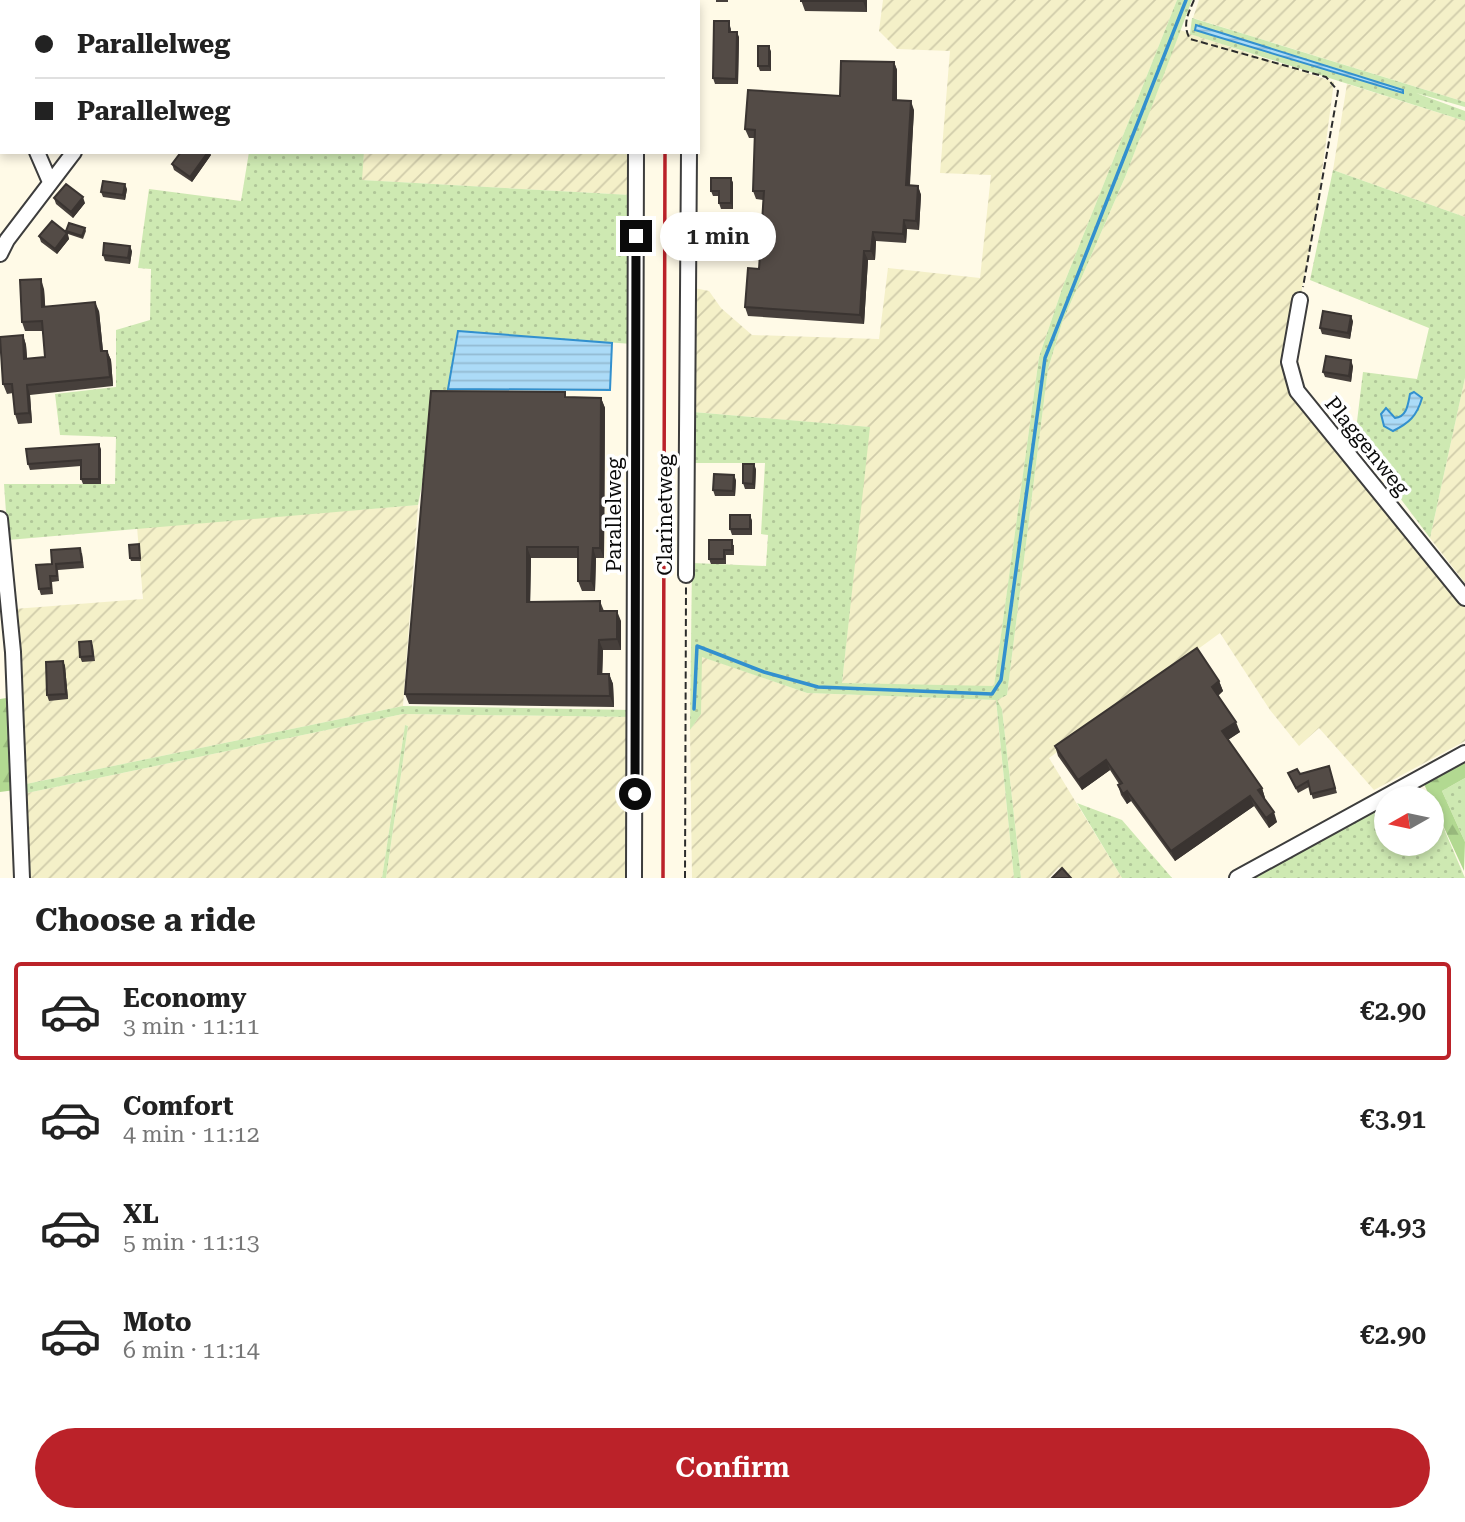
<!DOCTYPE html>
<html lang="en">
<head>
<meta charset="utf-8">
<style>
  :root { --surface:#fff; --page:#f2f2f2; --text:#222; --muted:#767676; --line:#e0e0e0; --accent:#bb2229 }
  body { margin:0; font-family:"Roboto Serif",serif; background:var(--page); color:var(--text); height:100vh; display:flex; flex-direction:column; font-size:26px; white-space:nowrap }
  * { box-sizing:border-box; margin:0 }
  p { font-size:23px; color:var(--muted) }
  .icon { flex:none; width:38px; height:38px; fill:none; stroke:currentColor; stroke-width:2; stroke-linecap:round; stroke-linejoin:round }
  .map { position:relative; height:878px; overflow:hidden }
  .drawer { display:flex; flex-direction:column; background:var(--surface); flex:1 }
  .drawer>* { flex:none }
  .guide { position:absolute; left:0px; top:0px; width:700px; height:154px; box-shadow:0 4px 10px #0003; display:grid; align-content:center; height:154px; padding:0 35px; background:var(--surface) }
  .needle { width:46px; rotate:261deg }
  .tools { position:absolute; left:1374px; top:786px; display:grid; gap:14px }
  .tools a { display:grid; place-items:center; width:70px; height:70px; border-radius:50%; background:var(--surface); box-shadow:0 4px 10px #0003; font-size:35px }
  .end { position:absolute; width:32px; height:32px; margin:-16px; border:9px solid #0a0a0a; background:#fff; box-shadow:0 0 0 4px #fff }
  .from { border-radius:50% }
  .bubble { position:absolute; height:49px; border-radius:24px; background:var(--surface); box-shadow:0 4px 10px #0003; font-size:23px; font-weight:600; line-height:49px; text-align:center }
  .guide b { display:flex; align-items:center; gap:24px; height:66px; font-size:26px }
  .guide b+b { border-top:2px solid var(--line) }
  .guide i { width:18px; height:18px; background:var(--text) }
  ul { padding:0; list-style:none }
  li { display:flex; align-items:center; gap:21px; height:98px; margin:0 14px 10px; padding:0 21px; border:4px solid transparent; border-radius:7px }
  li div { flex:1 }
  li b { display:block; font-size:26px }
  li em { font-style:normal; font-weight:600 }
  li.current { border-color:var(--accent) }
  li>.icon { width:63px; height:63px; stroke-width:1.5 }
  h2 { padding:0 35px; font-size:32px; line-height:84px }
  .cta { display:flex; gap:14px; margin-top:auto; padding:14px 35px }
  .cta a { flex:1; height:80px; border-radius:42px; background:var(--accent); color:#fff; font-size:28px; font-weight:600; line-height:80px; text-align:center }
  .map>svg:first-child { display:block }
  .farmland { fill:url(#farmland-furrows) }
  .grass { fill:url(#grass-dots) }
  .forest { fill:url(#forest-firs) }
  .water { fill:url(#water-rules); stroke:#3290ce; stroke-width:2 }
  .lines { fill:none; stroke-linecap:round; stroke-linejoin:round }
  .stream { stroke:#3290ce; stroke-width:3.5 }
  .minor-casing { stroke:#3d3d3d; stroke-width:18 }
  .path { stroke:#2c2c2c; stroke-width:2; stroke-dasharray:7 3.5; stroke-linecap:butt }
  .minor { stroke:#fff; stroke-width:14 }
  .rail { stroke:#bb2229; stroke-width:3.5 }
  .wall { fill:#47403c }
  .shaded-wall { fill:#3a3431 }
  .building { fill:#534b46; stroke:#3a3431; stroke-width:2 }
  .route { stroke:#0a0a0a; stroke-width:9 }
  .labels { text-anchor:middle; stroke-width:7; stroke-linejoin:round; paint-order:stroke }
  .street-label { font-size:21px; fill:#0a0a0a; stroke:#fff }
</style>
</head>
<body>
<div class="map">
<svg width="1465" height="878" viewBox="0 0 1465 878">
  <defs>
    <pattern id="farmland-furrows" width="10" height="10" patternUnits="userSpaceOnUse" patternTransform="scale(1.75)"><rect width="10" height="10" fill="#f4f0c8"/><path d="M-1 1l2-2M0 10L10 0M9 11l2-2" fill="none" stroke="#d0ccaa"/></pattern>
    <pattern id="grass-dots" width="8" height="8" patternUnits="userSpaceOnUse" patternTransform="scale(1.75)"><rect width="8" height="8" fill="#cee9b2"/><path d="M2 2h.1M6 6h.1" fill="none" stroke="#b0c698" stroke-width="1.8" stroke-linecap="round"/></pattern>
    <pattern id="forest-firs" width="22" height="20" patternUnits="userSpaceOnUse" patternTransform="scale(1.75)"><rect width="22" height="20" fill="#b2d991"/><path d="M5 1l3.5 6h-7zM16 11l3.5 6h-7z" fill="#98b97c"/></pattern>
    <pattern id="water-rules" width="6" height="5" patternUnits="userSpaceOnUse" patternTransform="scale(1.75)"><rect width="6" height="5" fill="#acdbf7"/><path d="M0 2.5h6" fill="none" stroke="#93bbd2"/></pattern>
  </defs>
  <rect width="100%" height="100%" fill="#fffae7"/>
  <path class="farmland" d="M 883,0 L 1177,0 L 1063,286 L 1039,357 L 994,687 L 842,683 L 869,427 L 693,412 L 694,288 L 709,291 L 721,308 L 752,335 L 879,339 L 888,268 L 980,278 L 991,175 L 940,173 L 950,51 L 897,49 L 879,31 Z
    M 1199,0 L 1465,0 L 1465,102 L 1193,18 Z
    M 1180,30 L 1334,82 L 1317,209 L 1291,346 L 1289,376 L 1465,603 L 1465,741 L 1374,790 L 1319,728 L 1299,746 L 1270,710 L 1220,633 L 1049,758 L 1122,878 L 1069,878 L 1059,867 L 1049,878 L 1021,878 L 1002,709 L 996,701 L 1014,878 L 692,878 L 690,730 L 701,713 L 701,656 L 807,693 L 996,700 L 1007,695 L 1048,369 L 1062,323 L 1126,175 Z
    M 1347,84 L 1465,121 L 1465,217 L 1333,170 Z
    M 364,152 L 631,152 L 631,195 L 361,180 Z
    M 1465,378 L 1465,583 L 1430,538 Z
    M 418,505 L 403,706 L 26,784 L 14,609 L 143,599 L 137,527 Z
    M 403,714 L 633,717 L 631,878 L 386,878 L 408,726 L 405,725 L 382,878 L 30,878 L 27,793 Z"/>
  <path class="grass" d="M 1177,0 L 1192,0 L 1126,175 L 1062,323 L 1048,369 L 1007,695 L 997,700 L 1002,709 L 1021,878 L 1014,878 L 996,700 L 807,693 L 702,657 L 701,714 L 690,730 L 692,563 L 766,566 L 768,535 L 761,534 L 765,463 L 693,463 L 693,412 L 870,427 L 842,683 L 994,686 L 1039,357 L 1063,286 Z
    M 1192,18 L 1465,102 L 1465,107 L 1416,93 L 1465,111 L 1465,121 L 1190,34 Z
    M 249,152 L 364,152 L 362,180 L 631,195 L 632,344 L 458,331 L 446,402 L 438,402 L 418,505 L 8,540 L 4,484 L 115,484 L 116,437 L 60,435 L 55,394 L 116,387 L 116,330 L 150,320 L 151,269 L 138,268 L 149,189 L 241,201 Z
    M 1333,170 L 1465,217 L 1465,378 L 1430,538 L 1355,438 L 1363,372 L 1417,379 L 1429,328 L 1310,280 Z
    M 403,706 L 632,710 L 633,717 L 403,714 L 27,793 L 26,784 Z
    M 405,725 L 408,726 L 386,878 L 382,878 Z
    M 1465,778 L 1465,842 L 1442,791 Z
    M 1432,801 L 1465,878 L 1250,878 L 1386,802 L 1386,844 L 1432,844 Z
    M 1077,803 L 1122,820 L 1172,878 L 1122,878 Z"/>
  <path class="forest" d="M 13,697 L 15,790 L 0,792 L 0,699 Z
    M 1465,760 L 1465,778 L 1442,791 L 1465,842 L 1464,871 L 1423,782 Z"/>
  <path class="water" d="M 1196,25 L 1403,90 L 1403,93 L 1195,30 Z
    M 458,331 L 612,343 L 610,390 L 448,389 Z
    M 1414,392 L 1422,398 C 1417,416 1409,423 1393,431 L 1384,426 L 1381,414 L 1386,408 L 1395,418 C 1407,417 1408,404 1410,394 Z"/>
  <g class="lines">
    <path class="stream" d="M 694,709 L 697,646 L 764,672 L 818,687 L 992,694 L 1001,680 L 1045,358 L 1186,0"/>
    <defs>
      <path id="minor" d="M 634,0 L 634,2
        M 195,2 L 197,0
        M 691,2 L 691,0
        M 0,71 L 2,75
        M 37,152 L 50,182
        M 0,254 L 7,240 L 74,152
        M 1300,300 L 1289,362 L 1297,391 L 1465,598
        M 0,519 L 13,652 L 22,878
        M 686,575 L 689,152
        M 634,878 L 636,152
        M 1237,878 L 1465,753"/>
    </defs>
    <use href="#minor" class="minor-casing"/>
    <path class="path" d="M 1194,0 C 1188,14 1182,25 1190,39 L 1326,77 L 1338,91 L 1303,287
      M 685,878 L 686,586"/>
    <use href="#minor" class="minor"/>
    <path class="rail" d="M 665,2 L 665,0
      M 663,878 L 665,152"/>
  </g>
  <path class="wall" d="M 716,0 L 728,0 L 728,2 L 716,2 Z
    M 801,0 L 867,0 L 867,12 L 805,11 Z
    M 731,26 L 731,32 L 739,37 L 738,84 L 715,84 L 713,78 Z
    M 769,46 L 771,52 L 771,71 L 760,71 L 758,66 Z
    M 894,62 L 897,70 L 897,100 L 914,110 L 910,185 L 918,186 L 921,195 L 919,230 L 907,229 L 906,243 L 876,241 L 875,260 L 868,260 L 864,324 L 748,316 L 745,307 L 759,269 L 763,200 L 756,199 L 753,191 L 755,138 L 749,138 L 745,129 L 840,96 Z
    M 211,155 L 192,182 L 174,170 L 172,164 Z
    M 731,178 L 733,183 L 733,209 L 721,209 L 719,203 L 719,196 L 713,196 L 711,191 Z
    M 127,189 L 125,200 L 103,197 L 101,192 Z
    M 54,198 L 85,203 L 73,218 L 56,204 Z
    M 85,228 L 86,231 L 83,239 L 68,234 L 69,239 L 57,254 L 41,242 L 39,236 Z
    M 132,251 L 130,264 L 105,261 L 103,255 Z
    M 44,289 L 45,307 L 99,311 L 103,351 L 107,351 L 111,360 L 113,386 L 30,395 L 32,423 L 18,424 L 15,414 L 13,393 L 7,394 L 3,384 L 23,335 L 26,345 L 27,359 L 45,357 L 43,331 L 25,331 L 22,322 Z
    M 1353,321 L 1350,339 L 1322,334 L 1320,328 Z
    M 1353,366 L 1351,382 L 1325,377 L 1323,372 Z
    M 567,397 L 601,398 L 605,408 L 604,558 L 596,558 L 595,591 L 582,591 L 578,581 L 578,558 L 531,558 L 530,602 L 600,601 L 604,611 L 621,621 L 621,650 L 603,650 L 602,674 L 609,674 L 613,684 L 614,707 L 409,704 L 405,694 Z
    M 101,449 L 101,484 L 83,484 L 81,479 L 81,466 L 30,470 L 28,464 Z
    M 756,469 L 755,489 L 745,489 L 743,483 Z
    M 736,480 L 735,496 L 715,496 L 713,490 Z
    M 750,515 L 752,521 L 752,535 L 732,535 L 730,529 Z
    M 709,540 L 734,545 L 734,555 L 726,555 L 726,564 L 711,564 L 709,559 Z
    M 139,544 L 141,561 L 131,561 L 130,558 Z
    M 82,553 L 84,568 L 58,570 L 59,581 L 52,582 L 53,594 L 41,595 L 39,589 L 52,564 Z
    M 91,641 L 93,646 L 95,661 L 82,662 L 80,657 Z
    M 63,661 L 65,666 L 68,699 L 49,701 L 47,695 Z
    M 1219,681 L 1223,691 L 1218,696 L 1240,732 L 1228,740 L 1262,788 L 1265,798 L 1264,799 L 1277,822 L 1269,828 L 1254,806 L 1175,861 L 1131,801 L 1127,804 L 1121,795 L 1118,785 L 1119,784 L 1110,770 L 1082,790 L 1058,756 L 1055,746 Z
    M 1329,766 L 1337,793 L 1313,799 L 1309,787 L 1298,793 L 1288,773 L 1300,774 Z"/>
  <path class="shaded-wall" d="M 863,0 L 867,0 L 867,12 L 863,1 Z
    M 737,32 L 739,37 L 738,84 L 736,79 Z
    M 769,46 L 771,52 L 771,71 L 769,66 Z
    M 894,62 L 897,70 L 897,108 L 893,100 Z
    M 911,101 L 914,110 L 909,194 L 906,185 Z
    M 208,152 L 210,152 L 211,155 L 192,182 L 190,177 Z
    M 731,178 L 733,183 L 733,209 L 731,203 Z
    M 125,184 L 127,189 L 125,200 L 123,195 Z
    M 918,186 L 921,195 L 919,230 L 916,221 Z
    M 83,197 L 85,203 L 73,218 L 71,212 Z
    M 904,220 L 907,229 L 906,243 L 903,234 Z
    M 873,232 L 876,241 L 875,260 L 871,251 Z
    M 67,233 L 69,239 L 57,254 L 55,249 Z
    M 130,246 L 132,251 L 130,264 L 128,258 Z
    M 864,251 L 868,260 L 864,324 L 860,315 Z
    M 41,279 L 44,289 L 46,317 L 42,307 Z
    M 95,302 L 99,311 L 104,361 L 101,351 Z
    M 1351,316 L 1353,321 L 1350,339 L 1348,333 Z
    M 23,335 L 26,345 L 28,369 L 24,359 Z
    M 107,351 L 111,360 L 113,386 L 110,377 Z
    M 1351,360 L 1353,366 L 1351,382 L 1349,376 Z
    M 27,385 L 30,395 L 32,423 L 29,413 Z
    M 601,398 L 605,408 L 604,558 L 600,548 Z
    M 99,444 L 101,449 L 101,484 L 99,479 Z
    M 754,464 L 756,469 L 755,489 L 753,484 Z
    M 734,475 L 736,480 L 735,496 L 733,491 Z
    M 750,515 L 752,521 L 752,535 L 750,529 Z
    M 527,547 L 531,558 L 530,612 L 527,602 Z
    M 593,548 L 596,558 L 595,591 L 591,581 Z
    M 617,611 L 621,621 L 621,650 L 617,639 Z
    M 599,640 L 603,650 L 602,684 L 598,674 Z
    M 63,661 L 65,666 L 68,699 L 66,694 Z
    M 609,674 L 613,684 L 614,707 L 610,696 Z
    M 1219,681 L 1223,691 L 1216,697 L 1212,687 Z
    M 1236,722 L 1240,732 L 1226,741 L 1222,731 Z
    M 1106,760 L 1110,770 L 1082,790 L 1078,780 Z
    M 1262,788 L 1265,798 L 1262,800 L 1258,790 Z
    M 1127,791 L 1131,801 L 1127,804 L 1123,794 Z
    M 1250,796 L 1254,806 L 1175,861 L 1171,851 Z
    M 1274,812 L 1277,822 L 1269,828 L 1266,818 Z"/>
  <path class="building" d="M 86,0 L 101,0 L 100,2 L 87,2 Z
    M 309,0 L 317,0 L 338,2 L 309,2 Z
    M 341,0 L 464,0 L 464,2 L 341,2 Z
    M 524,0 L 555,0 L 554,2 L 521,2 Z
    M 586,0 L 621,0 L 622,2 L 585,2 Z
    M 801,0 L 863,0 L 863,1 L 801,1 Z
    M 714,21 L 729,21 L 729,32 L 737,32 L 736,79 L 713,78 Z
    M 758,46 L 769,46 L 769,66 L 758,66 Z
    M 841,61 L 894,62 L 893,100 L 911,101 L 906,185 L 918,186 L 916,221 L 904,220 L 903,234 L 873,232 L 871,251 L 864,251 L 860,315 L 745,307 L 748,268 L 759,269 L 764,191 L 753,191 L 755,130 L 745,129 L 748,90 L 840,96 Z
    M 181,152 L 208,152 L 190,177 L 172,164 Z
    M 711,178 L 731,178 L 731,203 L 719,203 L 719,191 L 711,191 Z
    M 103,181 L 125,184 L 123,195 L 101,192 Z
    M 66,184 L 83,197 L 71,212 L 54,198 Z
    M 52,221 L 67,233 L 55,249 L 39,236 Z
    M 69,223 L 85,228 L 82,236 L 66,231 Z
    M 104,243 L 130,246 L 128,258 L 103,255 Z
    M 41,279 L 42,307 L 95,302 L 101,351 L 107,351 L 110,377 L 27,385 L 29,413 L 15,414 L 12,384 L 3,384 L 0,337 L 23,335 L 24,359 L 45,357 L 42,321 L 22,322 L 20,280 Z
    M 1323,311 L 1351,316 L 1348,333 L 1320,328 Z
    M 1326,356 L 1351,360 L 1349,376 L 1323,372 Z
    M 431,391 L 565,392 L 565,397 L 601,398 L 600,548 L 593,548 L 591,581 L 578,581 L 578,547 L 527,547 L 527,602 L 600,601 L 600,611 L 617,611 L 617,639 L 599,640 L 598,674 L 609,674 L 610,696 L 405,694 Z
    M 99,444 L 99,479 L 81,479 L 81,460 L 28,464 L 26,449 Z
    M 743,464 L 754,464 L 753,484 L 743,483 Z
    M 714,474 L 734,475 L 733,491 L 713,490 Z
    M 730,515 L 750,515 L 750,529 L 730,529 Z
    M 709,540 L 732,540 L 732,550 L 724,550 L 724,559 L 709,559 Z
    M 139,544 L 140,558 L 130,558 L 129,545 Z
    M 80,548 L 82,562 L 56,564 L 57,576 L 50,576 L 51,588 L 39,589 L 36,565 L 52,564 L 51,550 Z
    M 91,641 L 93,656 L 80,657 L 79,642 Z
    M 1197,648 L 1219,681 L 1212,687 L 1236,722 L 1222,731 L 1262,788 L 1258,790 L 1274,812 L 1266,818 L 1250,796 L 1171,851 L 1127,791 L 1123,794 L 1118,785 L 1122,783 L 1106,760 L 1078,780 L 1055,746 Z
    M 63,661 L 66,694 L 47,695 L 46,662 Z
    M 1329,766 L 1335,788 L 1311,794 L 1308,781 L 1296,788 L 1288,773 L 1297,769 L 1300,774 Z
    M 1062,868 L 1071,878 L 1052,878 Z"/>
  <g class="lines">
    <path class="route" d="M 635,794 L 636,236"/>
  </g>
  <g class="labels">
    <g class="street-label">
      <text transform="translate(1367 446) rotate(51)" y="7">Plaggenweg</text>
      <text transform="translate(614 515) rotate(-90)" y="7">Parallelweg</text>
      <text transform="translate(665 515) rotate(-90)" y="7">Clarinetweg</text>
    </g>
  </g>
</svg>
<div class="tools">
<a><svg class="needle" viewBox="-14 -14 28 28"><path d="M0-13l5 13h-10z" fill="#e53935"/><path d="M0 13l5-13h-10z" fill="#767676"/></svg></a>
</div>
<i class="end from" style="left:635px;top:794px"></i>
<i class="end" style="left:636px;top:236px"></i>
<div class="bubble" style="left:660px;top:212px;width:116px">1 min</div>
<div class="guide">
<b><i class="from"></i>Parallelweg</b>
<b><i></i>Parallelweg</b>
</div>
</div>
<section class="drawer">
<h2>Choose a ride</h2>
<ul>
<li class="current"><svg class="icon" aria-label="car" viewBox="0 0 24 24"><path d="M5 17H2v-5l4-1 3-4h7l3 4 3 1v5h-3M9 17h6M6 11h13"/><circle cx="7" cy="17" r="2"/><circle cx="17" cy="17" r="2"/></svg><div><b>Economy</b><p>3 min · 11:11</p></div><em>€2.90</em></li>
<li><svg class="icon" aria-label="car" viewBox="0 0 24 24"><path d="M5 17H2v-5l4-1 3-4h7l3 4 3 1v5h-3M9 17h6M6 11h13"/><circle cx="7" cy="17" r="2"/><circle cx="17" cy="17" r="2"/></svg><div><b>Comfort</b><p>4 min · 11:12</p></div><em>€3.91</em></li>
<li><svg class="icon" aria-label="car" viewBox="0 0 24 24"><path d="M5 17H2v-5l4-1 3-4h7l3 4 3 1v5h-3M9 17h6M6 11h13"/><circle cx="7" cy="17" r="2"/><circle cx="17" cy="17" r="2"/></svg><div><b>XL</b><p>5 min · 11:13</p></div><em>€4.93</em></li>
<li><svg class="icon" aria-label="car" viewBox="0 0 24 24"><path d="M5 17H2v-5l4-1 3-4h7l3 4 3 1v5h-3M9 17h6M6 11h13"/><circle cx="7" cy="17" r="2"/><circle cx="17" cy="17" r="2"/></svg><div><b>Moto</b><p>6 min · 11:14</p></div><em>€2.90</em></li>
</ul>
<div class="cta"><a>Confirm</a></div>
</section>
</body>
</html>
